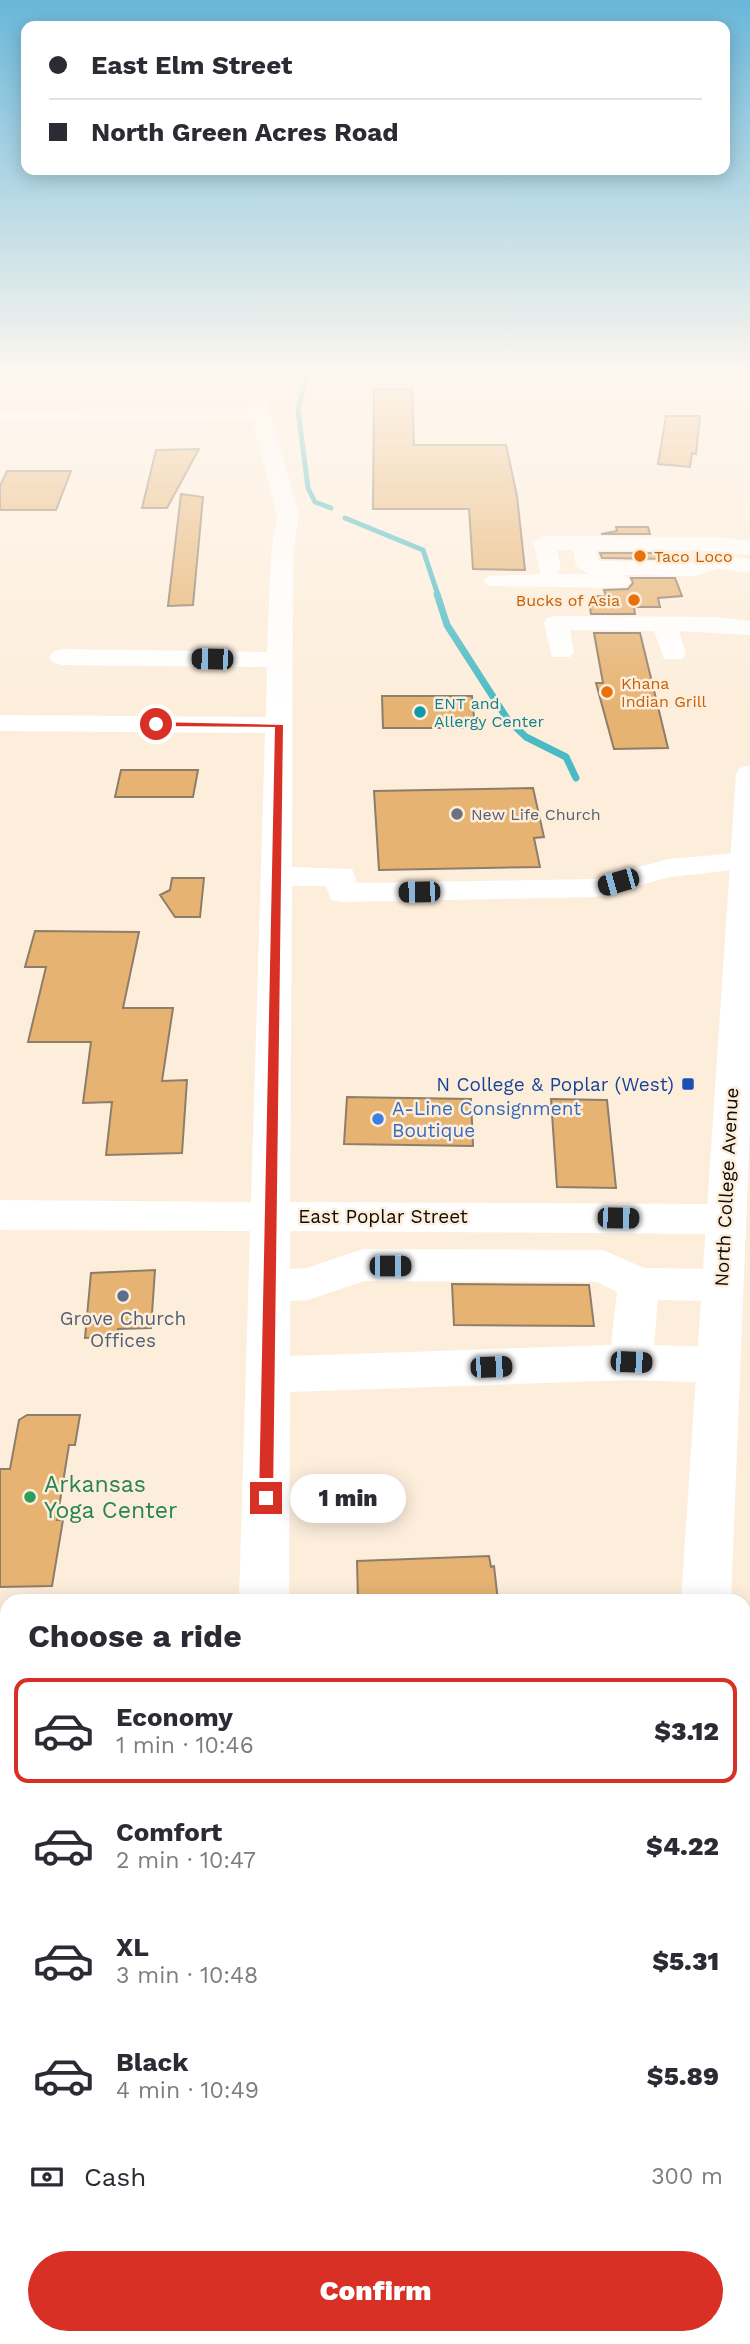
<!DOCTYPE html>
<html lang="en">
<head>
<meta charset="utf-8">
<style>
  :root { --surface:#fff; --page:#f2f2f3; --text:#2b2b33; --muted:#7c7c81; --line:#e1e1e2; --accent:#d93025 }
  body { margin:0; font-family:"Work Sans",sans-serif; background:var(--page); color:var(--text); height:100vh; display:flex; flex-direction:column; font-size:26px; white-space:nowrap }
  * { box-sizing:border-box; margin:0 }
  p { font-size:23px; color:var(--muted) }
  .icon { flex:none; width:38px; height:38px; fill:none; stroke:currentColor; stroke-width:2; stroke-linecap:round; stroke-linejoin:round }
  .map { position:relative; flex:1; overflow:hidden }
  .side { position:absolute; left:0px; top:1594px; width:751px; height:751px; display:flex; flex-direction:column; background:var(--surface); border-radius:21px 21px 0 0; box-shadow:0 4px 18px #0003 }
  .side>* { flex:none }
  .top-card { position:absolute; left:21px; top:21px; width:709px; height:154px; border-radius:14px; box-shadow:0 4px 18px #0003; display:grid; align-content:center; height:154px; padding:0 28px; background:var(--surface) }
  .end { position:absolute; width:32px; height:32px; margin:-16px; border:9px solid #d93025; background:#fff; box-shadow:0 0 0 4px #fff }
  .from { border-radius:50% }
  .bubble { position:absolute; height:49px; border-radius:24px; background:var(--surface); box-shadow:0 4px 18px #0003; font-size:23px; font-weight:800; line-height:49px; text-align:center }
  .car { position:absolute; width:21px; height:42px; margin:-21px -10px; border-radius:9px; box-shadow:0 0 5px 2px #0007; background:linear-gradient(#222 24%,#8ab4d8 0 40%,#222 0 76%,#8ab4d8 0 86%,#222 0) }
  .top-card b { display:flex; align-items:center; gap:24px; height:66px; font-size:26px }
  .top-card b+b { border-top:2px solid var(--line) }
  .top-card i { width:18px; height:18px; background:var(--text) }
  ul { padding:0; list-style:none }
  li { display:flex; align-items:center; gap:21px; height:105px; margin:0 14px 10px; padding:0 14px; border:4px solid transparent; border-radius:14px }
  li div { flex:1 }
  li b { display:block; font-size:26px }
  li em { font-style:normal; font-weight:800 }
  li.on { border-color:var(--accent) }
  li>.icon { width:63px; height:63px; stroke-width:1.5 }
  h2 { padding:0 28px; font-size:32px; line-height:84px }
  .pay { display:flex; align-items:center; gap:18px; height:77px; padding:0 28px; font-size:26px }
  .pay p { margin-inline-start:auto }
  .cta { display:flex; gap:14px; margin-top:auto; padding:14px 28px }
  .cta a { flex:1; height:80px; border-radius:42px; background:var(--accent); color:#fff; font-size:28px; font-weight:800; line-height:80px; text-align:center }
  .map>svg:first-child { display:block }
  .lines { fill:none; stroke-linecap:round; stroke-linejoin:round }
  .stream-far1 { stroke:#4abbc4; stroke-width:5 }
  .stream { stroke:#4abbc4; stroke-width:7 }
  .building { fill:#e6b372; stroke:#8e7d69; stroke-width:2 }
  .minor { fill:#fff; fill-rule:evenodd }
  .major { fill:#fff; fill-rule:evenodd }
  .route { fill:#d93025 }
  .food-dot { fill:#e8710a; stroke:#fdeedc; stroke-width:2.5 }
  .culture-dot { fill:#0f9aa8; stroke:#fdeedc; stroke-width:2.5 }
  .worship-dot { fill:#6b7280; stroke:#fdeedc; stroke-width:2.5 }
  .transit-dot { fill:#1a4fb4; stroke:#fdeedc; stroke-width:2.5 }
  .shop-dot { fill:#3f7fe0; stroke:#fdeedc; stroke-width:2.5 }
  .service-dot { fill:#5c6f8a; stroke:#fdeedc; stroke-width:2.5 }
  .leisure-dot { fill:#2e9e5b; stroke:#fdeedc; stroke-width:2.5 }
  .labels { text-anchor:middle; stroke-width:5; stroke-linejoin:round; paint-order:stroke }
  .far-food-label { font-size:16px; fill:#c56008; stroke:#fdeedc; text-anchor:start }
  .far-culture-label { font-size:16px; fill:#0d838f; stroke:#fdeedc; text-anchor:start }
  .far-worship-label { font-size:16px; fill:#5b616d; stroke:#fdeedc; text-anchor:start }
  .transit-label { font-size:19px; fill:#164399; stroke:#fdeedc; text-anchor:end }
  .shop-label { font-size:19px; fill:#366cbe; stroke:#fdeedc; text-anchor:start }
  .street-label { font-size:19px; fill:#110b05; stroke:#fdeedc }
  .service-label { font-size:19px; fill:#4e5e75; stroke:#fdeedc }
  .near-leisure-label { font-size:23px; fill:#27864d; stroke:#fdeedc; text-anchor:start }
</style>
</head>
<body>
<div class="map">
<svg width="750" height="2344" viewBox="0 0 750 2344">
  <rect width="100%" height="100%" fill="#fdeedc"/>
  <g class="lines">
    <path class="stream-far1" d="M 306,377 L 298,410 L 308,488 L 315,502 L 331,508
      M 345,518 L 423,550 L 438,595"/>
    <path class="stream" d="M 437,594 L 447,625 L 508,720 L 526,737 L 566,757 L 576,778"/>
  </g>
  <path class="building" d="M 374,389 L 412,389 L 414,445 L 506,445 L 517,496 L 525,570 L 473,569 L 469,509 L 373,509 Z
    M 666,416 L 700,416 L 696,454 L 692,453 L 690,467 L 658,464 Z
    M 199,449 L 167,508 L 142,508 L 156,450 Z
    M 7,471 L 71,471 L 56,510 L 0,510 L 0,486 Z
    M 181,494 L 203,497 L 193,605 L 168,606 Z
    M 616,527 L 648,527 L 650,534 L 601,534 L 617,531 Z
    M 600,553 L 656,553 L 667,555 L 668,559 L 602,558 Z
    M 631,578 L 675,578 L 682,596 L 658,598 L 660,607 L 634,607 L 635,614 L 591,614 L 589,601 L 596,601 L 595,596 L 606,596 L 604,590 L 628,589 L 633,583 Z
    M 594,633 L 640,633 L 668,748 L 614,749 L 596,683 L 603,683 Z
    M 382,696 L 472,696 L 475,728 L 383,728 Z
    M 121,770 L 198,770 L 193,797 L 115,797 Z
    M 533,788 L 544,837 L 534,838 L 540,867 L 379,870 L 374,791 Z
    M 172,878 L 204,878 L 200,917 L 175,917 L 160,895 L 170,890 Z
    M 35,931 L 139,932 L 123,1008 L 173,1008 L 162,1081 L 187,1080 L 182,1153 L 106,1155 L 112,1102 L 83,1103 L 91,1042 L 28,1042 L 46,967 L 25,967 Z
    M 347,1097 L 471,1099 L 473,1146 L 344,1144 Z
    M 551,1099 L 607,1100 L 616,1188 L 557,1187 Z
    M 155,1270 L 151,1328 L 118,1329 L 117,1336 L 85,1338 L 91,1273 Z
    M 452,1284 L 589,1285 L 594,1326 L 454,1325 Z
    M 27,1415 L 80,1415 L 75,1445 L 69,1445 L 57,1520 L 63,1520 L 52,1586 L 0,1587 L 0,1469 L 10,1469 L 19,1420 Z
    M 489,1556 L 491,1567 L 494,1566 L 498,1601 L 358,1601 L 357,1561 Z"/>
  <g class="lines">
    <path class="minor" d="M 242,377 L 260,377 L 299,515 L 293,553 L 292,867 L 352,869 L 357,883 L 595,879 L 668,859 L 750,852 L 750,868 L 670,877 L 596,897 L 342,902 L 331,900 L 326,886 L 292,886 L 290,1202 L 724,1204 L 738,1209 L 744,1219 L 738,1229 L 724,1234 L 290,1231 L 290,1269 L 307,1268 L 363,1249 L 603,1250 L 644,1268 L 721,1269 L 736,1274 L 742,1285 L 736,1296 L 721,1301 L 658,1300 L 654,1345 L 717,1347 L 732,1353 L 739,1365 L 732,1377 L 717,1383 L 631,1380 L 290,1392 L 289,1601 L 239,1601 L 250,1231 L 0,1230 L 0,1200 L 251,1202 L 265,733 L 0,731 L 0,715 L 266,717 L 267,667 L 62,665 L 53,662 L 49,657 L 53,652 L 62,649 L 267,652 L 271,553 L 277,515 L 253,421 L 0,422 L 0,410 L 250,409 ZM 364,1281 L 597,1282 L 617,1292 L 611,1345 L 290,1356 L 290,1301 L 308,1300 Z
      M 469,377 L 487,377 L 490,394 L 488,398 L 474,398 Z
      M 544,536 L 715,537 L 750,541 L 750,555 L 715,551 L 596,550 L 598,561 L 694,562 L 717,555 L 750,559 L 750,573 L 719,569 L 696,576 L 624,575 L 631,581 L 627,586 L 619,588 L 488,586 L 484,581 L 488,576 L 541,574 L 533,543 ZM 557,550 L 573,550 L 576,566 L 588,574 L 557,574 L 561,569 Z
      M 556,616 L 714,617 L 750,621 L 750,635 L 679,631 L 686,654 L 682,659 L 664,659 L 654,631 L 570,630 L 574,652 L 570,657 L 552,657 L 544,623 L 547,618 Z
      M 235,2338 L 303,2338 L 303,2344 L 235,2344 Z"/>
    <path class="major" d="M 750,765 L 750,1124 L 731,1601 L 681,1601 L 736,774 L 740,768 Z
      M 640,2338 L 708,2338 L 708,2344 L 640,2344 Z"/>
  </g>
  <linearGradient id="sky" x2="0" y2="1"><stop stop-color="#69b7da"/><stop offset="0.53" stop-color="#fef7ef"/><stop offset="1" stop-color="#fef7ef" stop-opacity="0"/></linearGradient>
  <rect width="750" height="706" fill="url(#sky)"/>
  <path class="route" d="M 154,722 L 283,725 L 273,1498 L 266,1504 L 259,1498 L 275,727 L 156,726 Z"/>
  <g class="food-dot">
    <circle cx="640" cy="556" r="7"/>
    <circle cx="634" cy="600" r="7"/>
    <circle cx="607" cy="692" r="7"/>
  </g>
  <circle class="culture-dot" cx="420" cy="712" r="7"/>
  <circle class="worship-dot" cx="457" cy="814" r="7"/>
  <rect class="transit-dot" x="681" y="1077" width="14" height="14" rx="3.5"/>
  <circle class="shop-dot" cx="378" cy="1119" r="7"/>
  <circle class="service-dot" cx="123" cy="1296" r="7"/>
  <circle class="leisure-dot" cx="30" cy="1497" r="7"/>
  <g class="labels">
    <g class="far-food-label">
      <text x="654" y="562">Taco Loco</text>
      <text x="620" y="606" text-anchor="end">Bucks of Asia</text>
      <text x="621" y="689">Khana<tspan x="621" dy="18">Indian Grill</tspan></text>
    </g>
    <g class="far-culture-label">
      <text x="434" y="709">ENT and<tspan x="434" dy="18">Allergy Center</tspan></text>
    </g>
    <g class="far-worship-label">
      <text x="471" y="820">New Life Church</text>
    </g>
    <g class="transit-label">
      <text x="674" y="1091">N College &amp; Poplar (West)</text>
    </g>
    <g class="shop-label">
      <text x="392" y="1115">A-Line Consignment<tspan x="392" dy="22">Boutique</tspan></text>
    </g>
    <g class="street-label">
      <text transform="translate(726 1187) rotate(-87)" y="7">North College Avenue</text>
      <text x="383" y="1223">East Poplar Street</text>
    </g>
    <g class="service-label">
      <text x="123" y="1325">Grove Church<tspan x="123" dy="22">Offices</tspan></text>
    </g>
    <g class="near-leisure-label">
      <text x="44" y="1492">Arkansas<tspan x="44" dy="26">Yoga Center</tspan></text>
    </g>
  </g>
</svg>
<i class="end from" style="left:156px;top:724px"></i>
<i class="end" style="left:266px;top:1498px"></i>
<div class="bubble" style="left:290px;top:1474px;width:116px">1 min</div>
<i class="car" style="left:212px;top:659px;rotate:271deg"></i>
<i class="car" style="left:618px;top:882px;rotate:254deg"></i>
<i class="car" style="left:419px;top:892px;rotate:269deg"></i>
<i class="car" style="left:618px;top:1218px;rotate:91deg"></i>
<i class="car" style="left:390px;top:1266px;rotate:90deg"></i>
<i class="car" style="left:631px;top:1362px;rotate:92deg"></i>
<i class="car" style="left:491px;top:1367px;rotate:88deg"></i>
<div class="top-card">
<b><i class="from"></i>East Elm Street</b>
<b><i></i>North Green Acres Road</b>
</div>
<section class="side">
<h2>Choose a ride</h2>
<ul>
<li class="on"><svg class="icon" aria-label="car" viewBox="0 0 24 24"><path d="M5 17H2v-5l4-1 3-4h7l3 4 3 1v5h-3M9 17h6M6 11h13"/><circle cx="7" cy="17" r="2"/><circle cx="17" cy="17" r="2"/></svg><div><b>Economy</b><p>1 min · 10:46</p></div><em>$3.12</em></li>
<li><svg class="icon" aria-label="car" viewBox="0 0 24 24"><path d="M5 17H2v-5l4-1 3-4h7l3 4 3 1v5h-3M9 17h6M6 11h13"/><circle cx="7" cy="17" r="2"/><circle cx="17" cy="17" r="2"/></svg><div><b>Comfort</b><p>2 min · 10:47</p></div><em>$4.22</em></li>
<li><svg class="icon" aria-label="car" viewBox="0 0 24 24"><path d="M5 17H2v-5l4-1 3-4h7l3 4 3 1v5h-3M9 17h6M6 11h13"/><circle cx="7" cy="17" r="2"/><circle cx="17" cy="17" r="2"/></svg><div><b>XL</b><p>3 min · 10:48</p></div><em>$5.31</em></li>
<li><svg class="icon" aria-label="car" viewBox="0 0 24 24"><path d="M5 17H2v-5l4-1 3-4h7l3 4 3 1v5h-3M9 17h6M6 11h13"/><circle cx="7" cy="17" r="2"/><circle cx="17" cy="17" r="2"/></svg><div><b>Black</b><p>4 min · 10:49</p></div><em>$5.89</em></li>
</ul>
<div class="pay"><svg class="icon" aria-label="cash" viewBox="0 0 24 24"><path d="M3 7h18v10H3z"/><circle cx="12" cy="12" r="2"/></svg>Cash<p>300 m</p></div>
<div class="cta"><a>Confirm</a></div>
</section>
</div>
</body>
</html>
